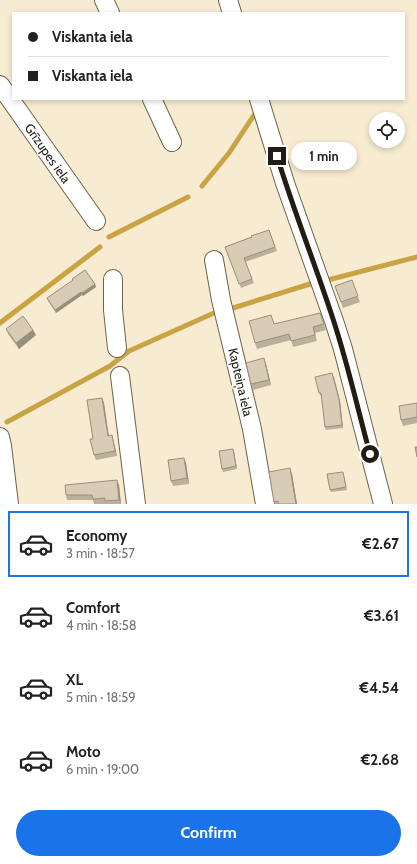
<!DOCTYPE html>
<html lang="en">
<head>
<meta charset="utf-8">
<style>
  :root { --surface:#fff; --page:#f6f6f6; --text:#202124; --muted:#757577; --line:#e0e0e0; --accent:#1a73e8 }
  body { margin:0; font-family:Cabin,sans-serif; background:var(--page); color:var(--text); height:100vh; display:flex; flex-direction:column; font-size:15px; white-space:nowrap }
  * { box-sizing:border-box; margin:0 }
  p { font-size:13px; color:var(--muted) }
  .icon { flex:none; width:22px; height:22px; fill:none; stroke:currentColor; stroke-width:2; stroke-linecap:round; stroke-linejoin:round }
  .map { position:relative; height:504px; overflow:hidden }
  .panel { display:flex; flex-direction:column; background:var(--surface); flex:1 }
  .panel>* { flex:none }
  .guide { position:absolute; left:12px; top:12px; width:393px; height:88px; border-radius:0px; box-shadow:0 2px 6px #0003; display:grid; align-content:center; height:88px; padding:0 16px; background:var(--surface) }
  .controls { position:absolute; left:369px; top:112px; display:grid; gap:8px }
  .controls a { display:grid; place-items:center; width:36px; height:36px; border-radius:50%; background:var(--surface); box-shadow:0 2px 6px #0003; font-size:20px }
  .end { position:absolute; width:18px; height:18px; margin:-9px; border:5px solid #211d14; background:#fff; box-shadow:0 0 0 2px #fff }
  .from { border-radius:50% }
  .bubble { position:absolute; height:28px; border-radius:14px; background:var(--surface); box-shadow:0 2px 6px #0003; font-size:13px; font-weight:800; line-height:28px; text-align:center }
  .guide b { display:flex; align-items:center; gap:14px; height:38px; font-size:15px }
  .guide b+b { border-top:1px solid var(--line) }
  .guide i { width:10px; height:10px; background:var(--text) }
  ul { padding:7px 0 0; list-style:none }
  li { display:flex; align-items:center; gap:12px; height:66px; margin:0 8px 6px; padding:0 8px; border:2px solid transparent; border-radius:0px }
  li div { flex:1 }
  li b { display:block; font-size:15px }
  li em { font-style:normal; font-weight:800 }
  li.active { border-color:var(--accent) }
  li>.icon { width:36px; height:36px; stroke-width:1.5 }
  .cta { display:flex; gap:8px; margin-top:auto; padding:8px 16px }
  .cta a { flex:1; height:46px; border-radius:24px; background:var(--accent); color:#fff; font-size:16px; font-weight:800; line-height:46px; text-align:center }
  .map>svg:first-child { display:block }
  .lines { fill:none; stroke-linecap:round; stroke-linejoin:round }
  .stream { stroke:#caa345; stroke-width:5 }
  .street-casing { stroke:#6d634c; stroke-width:20 }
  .street { stroke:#fff; stroke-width:18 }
  .wall { fill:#bab09b }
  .shaded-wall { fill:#97907e }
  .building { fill:#d8cdb4; stroke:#97907e }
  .route { stroke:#211d14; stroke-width:5 }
  .labels { text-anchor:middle; stroke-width:3; stroke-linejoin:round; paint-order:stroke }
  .street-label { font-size:13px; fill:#211d14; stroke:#fff }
</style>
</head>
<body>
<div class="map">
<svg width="417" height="504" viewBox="0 0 417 504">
  <rect width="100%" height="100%" fill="#f7ecd2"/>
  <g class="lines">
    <path class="stream" d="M 202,186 L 229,153 L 254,115
      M 109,237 L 188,197
      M 328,280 L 417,257
      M 233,308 L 310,284
      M 0,323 L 100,247
      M 7,422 L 110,366 L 129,351 L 214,313"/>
    <defs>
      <path id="street" d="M 104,0 L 110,13
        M 228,0 L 232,13
        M 0,85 L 96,221
        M 152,99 L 172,142
        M 259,99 L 285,183 L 334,321 L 343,349 L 383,504
        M 214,260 L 221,300 L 252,429 L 265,504
        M 113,279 L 113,310 L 117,348
        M 120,376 L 136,504
        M 0,437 L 2,446 L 9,504"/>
    </defs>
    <use href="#street" class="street-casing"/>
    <use href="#street" class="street"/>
  </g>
  <path class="wall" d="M 269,230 L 277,251 L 245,262 L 254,283 L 241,288 L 225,247 Z
    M 352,280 L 360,302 L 343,308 L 335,286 Z
    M 95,284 L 96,287 L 83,296 L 82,295 L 56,313 L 48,301 L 47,298 Z
    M 320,313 L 326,330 L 315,333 L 317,341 L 293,347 L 291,340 L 257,349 L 255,343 Z
    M 6,329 L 33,330 L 36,335 L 19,349 L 8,334 Z
    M 266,364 L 271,385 L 253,390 L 251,384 Z
    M 334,376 L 340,401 L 343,428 L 326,430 L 325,427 L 322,396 L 321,396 L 319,393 Z
    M 102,398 L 104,403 L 109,435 L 113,439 L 117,456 L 96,460 L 94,455 L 93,439 Z
    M 417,403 L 417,423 L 403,426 L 401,420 Z
    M 234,452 L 237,469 L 223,472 L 222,469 Z
    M 186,463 L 189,484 L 173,486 L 171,481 Z
    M 292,474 L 297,504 L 275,504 L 274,502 Z
    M 344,475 L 347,490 L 331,492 L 330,490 Z
    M 119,485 L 121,504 L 94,504 L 93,500 L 67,500 L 66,495 Z"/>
  <path class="shaded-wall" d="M 95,284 L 96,287 L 83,296 L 82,293 Z
    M 81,292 L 82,295 L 56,313 L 55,310 Z
    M 33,330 L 36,335 L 19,349 L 16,343 Z
    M 264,358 L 266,364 L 271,385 L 269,380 Z
    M 332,373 L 340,401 L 343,428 L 342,425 Z
    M 102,398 L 104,403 L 109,440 L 108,436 Z
    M 112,435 L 113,439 L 117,456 L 115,451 Z
    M 233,449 L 234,452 L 237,469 L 236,466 Z
    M 184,458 L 186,463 L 189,484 L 187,478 Z
    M 290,468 L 292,474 L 297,504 L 296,504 Z
    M 117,480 L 119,485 L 121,504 L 119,500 Z"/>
  <path class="building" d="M 269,230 L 275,247 L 244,258 L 252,279 L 239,284 L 225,247 L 252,237 L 251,236 Z
    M 85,270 L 95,284 L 82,293 L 81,292 L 55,310 L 47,298 L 73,280 L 72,279 Z
    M 352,280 L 358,296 L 341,302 L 335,286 Z
    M 320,313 L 324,324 L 313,327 L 315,335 L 291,341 L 289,334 L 255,343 L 249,321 L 271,315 L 274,324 Z
    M 23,316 L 33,330 L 16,343 L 6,329 Z
    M 264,358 L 269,380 L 251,384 L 246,363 Z
    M 332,373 L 339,399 L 342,425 L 325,427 L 321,393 L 319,393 L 315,377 Z
    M 102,398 L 108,436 L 112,435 L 115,451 L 94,455 L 90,439 L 93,439 L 87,400 Z
    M 417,403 L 417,417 L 401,420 L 399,406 Z
    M 415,447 L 417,447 L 417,457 Z
    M 233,449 L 236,466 L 222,469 L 219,451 Z
    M 184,458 L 187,478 L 171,481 L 168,460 Z
    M 290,468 L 296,504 L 278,504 L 278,501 L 274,502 L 269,472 Z
    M 343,472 L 346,487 L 330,490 L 327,474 Z
    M 117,480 L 119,500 L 105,501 L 105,498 L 93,499 L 92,495 L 66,495 L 65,485 Z"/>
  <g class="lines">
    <path class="route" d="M 277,156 C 294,212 316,266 334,322 C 348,365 358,410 370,454"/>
  </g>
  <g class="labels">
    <g class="street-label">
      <text transform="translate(48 153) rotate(55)" y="5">Grīzupes iela</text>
      <text transform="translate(241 382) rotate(77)" y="5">Kapteiņa iela</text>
    </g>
  </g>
</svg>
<div class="controls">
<a><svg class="icon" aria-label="locate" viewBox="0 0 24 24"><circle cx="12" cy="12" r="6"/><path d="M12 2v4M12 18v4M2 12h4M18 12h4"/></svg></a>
</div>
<i class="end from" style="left:370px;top:454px"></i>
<i class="end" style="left:277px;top:156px"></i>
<div class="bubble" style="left:291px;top:142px;width:66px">1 min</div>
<div class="guide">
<b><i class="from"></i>Viskanta iela</b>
<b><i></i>Viskanta iela</b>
</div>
</div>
<section class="panel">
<ul>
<li class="active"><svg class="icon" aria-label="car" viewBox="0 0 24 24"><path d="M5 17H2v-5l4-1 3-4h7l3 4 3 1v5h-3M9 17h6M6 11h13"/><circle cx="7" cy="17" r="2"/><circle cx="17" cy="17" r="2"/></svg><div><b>Economy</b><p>3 min · 18:57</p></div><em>€2.67</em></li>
<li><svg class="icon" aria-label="car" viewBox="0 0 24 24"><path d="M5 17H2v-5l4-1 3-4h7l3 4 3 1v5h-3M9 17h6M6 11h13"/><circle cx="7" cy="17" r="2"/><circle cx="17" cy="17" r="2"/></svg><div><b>Comfort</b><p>4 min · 18:58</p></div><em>€3.61</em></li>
<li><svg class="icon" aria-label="car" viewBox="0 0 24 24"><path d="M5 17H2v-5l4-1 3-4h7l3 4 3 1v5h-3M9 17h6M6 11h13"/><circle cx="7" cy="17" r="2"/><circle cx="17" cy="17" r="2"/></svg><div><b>XL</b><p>5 min · 18:59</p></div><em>€4.54</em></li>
<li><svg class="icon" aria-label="car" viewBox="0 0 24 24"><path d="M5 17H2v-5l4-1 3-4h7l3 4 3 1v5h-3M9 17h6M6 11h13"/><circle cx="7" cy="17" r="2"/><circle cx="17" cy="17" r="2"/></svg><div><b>Moto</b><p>6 min · 19:00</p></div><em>€2.68</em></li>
</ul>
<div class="cta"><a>Confirm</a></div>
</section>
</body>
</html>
